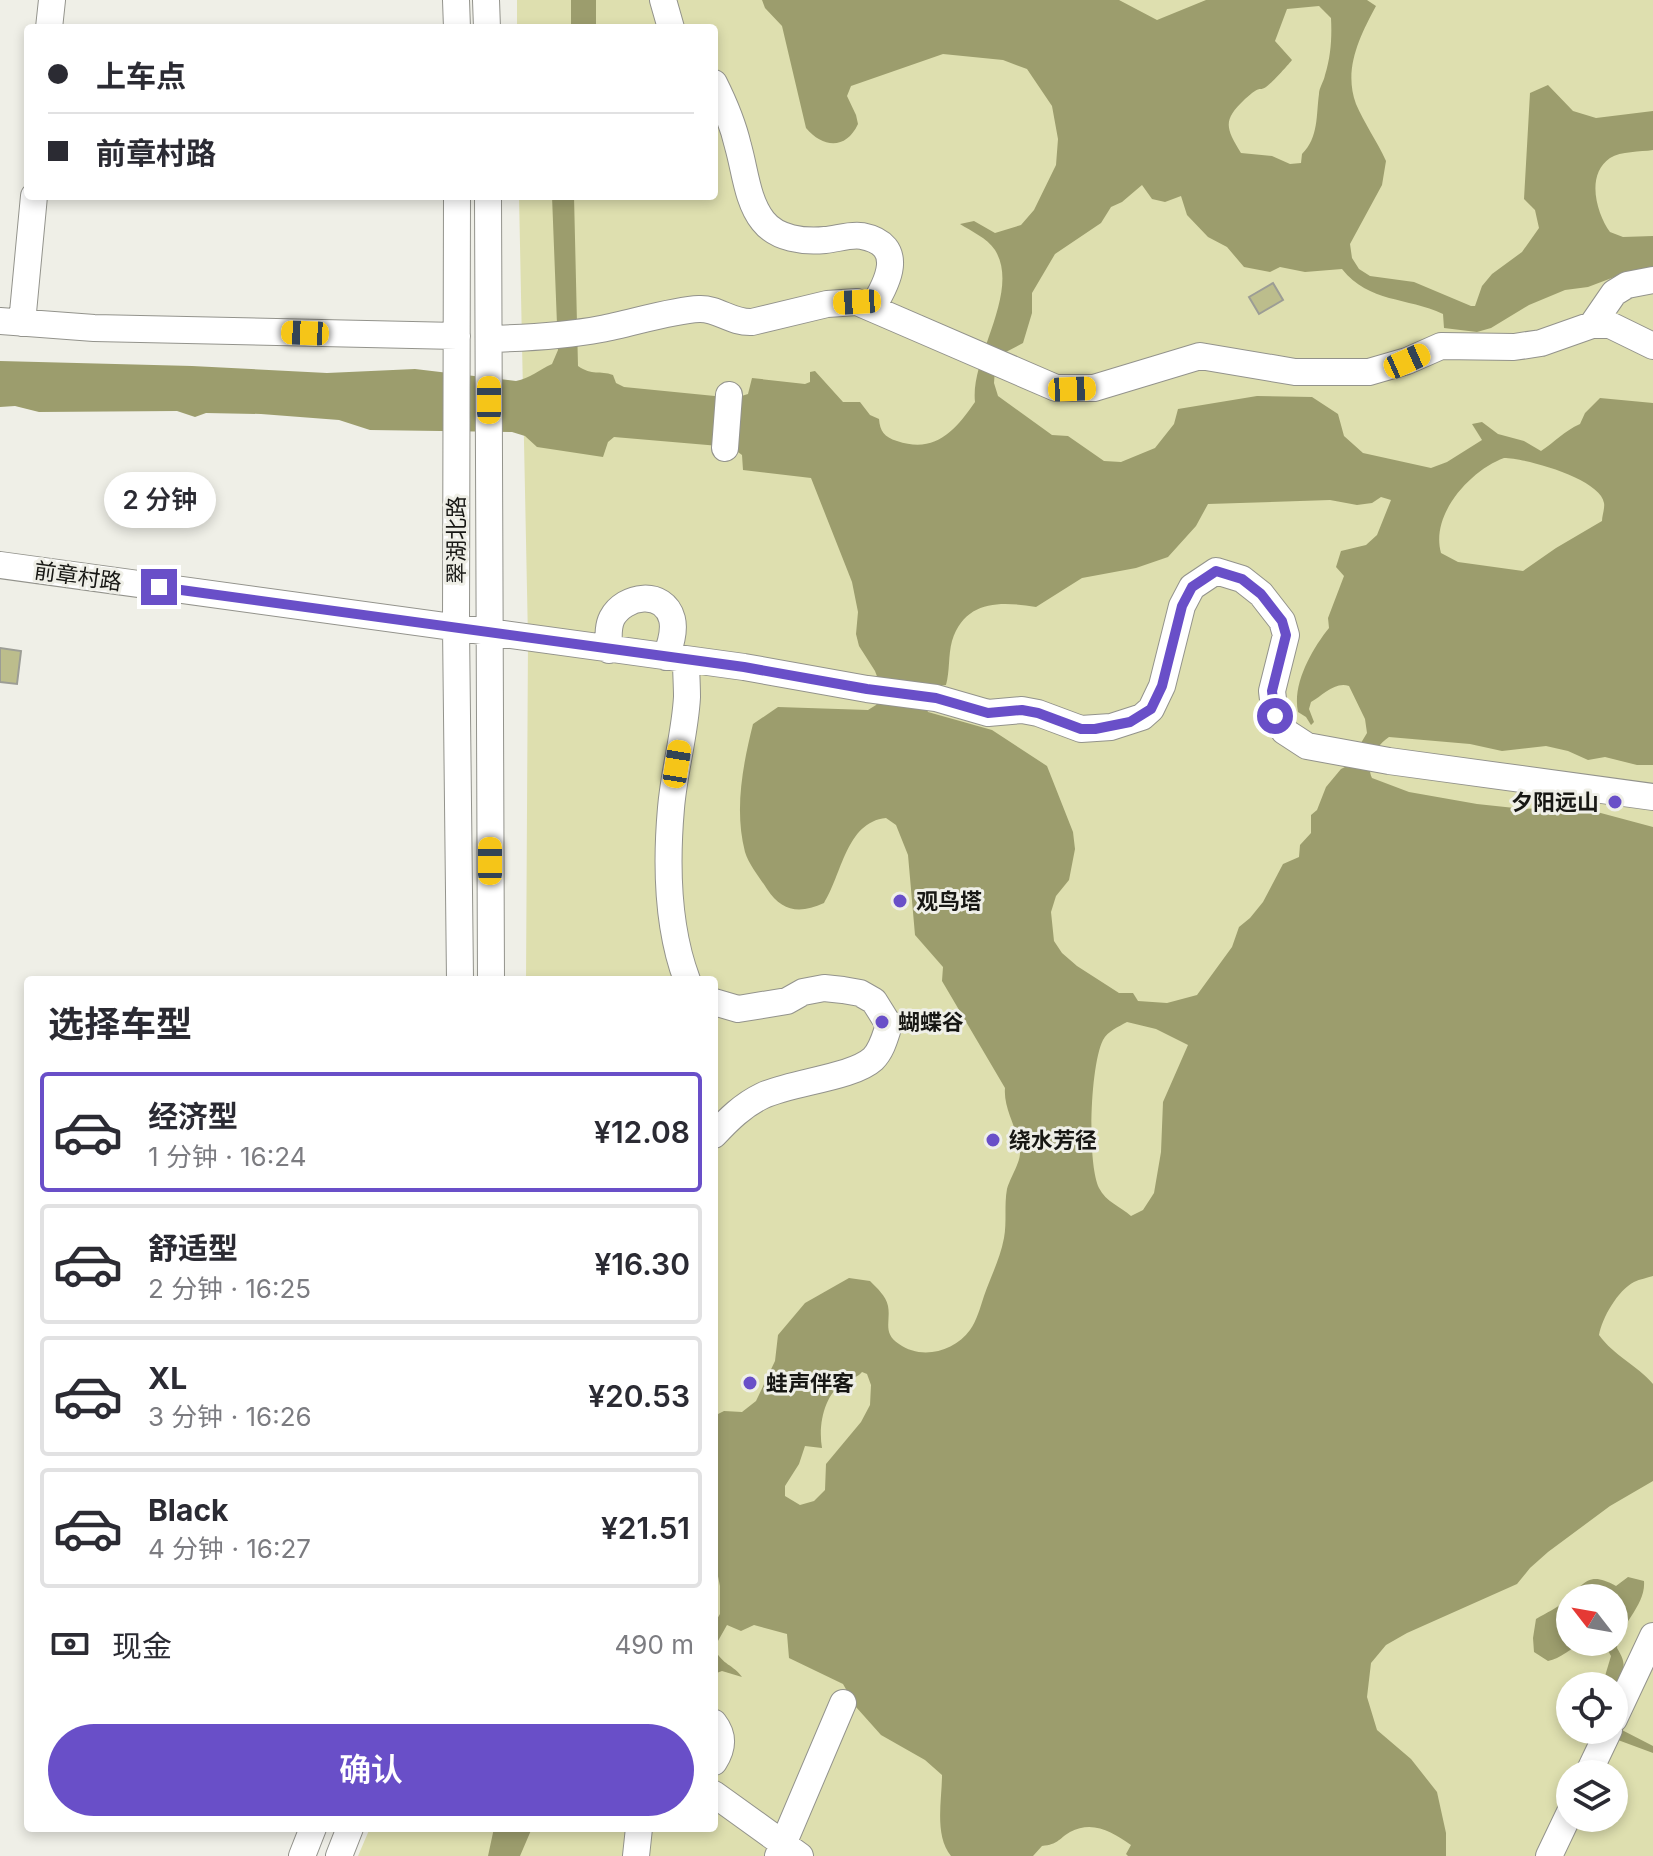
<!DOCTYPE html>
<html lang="zh">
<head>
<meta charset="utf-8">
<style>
  :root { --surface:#fff; --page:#f2f2f3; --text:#2b2b33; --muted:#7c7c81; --line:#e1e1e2; --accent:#694fc8 }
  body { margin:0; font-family:Inter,"Noto Sans SC",sans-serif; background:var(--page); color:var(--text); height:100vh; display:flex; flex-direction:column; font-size:30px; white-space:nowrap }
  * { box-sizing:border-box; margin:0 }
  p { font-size:26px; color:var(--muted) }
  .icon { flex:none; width:44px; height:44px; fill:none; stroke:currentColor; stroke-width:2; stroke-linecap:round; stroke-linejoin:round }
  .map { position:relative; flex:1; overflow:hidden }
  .details { position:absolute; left:24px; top:976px; width:694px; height:856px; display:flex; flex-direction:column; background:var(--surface); border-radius:8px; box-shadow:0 4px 12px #0003 }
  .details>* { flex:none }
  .guide { position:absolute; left:24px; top:24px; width:694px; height:176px; border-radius:8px; box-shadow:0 4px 12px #0003; display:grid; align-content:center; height:176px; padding:0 24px; background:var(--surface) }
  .needle { width:52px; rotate:301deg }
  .fabs { position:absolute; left:1556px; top:1584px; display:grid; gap:16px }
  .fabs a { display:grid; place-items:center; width:72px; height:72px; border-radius:50%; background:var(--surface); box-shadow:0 4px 12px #0003; font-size:40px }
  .end { position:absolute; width:36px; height:36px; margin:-18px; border:10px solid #694fc8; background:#fff; box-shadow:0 0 0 4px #fff }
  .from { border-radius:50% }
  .bubble { position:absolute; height:56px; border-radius:28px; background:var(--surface); box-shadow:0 4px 12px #0003; font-size:26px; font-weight:600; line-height:56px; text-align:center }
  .car { position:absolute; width:24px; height:48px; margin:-24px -12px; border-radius:10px; box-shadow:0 0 6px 2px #0007; background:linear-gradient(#f5c518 24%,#345 0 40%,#f5c518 0 76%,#345 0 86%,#f5c518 0) }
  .guide b { display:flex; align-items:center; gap:28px; height:76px; font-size:30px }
  .guide b+b { border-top:2px solid var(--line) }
  .guide i { width:20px; height:20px; background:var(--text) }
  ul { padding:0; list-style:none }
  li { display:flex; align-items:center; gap:24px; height:120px; margin:0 16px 12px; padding:0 8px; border:4px solid var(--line); border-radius:8px }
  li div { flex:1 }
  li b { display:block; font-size:30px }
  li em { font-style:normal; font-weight:600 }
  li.current { border-color:var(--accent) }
  li>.icon { width:72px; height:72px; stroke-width:1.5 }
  h2 { padding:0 24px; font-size:36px; line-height:96px }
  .pay { display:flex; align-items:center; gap:20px; height:88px; padding:0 24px; font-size:30px }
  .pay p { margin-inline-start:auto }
  .cta { display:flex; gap:16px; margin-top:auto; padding:16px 24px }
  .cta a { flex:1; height:92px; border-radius:48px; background:var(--accent); color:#fff; font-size:32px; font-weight:600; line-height:92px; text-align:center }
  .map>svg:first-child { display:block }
  .green { fill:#dedfaf; fill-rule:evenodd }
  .water { fill:#9c9d6d; fill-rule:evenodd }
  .building { fill:#bcbd8c; stroke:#9c9d95; stroke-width:2 }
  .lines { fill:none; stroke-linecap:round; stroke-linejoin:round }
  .minor-casing { stroke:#93938c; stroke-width:28 }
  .minor { stroke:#fff; stroke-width:26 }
  .route { stroke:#694fc8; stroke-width:10 }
  .poi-dot { fill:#694fc8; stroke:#efefe7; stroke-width:3 }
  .labels { text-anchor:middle; stroke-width:6; stroke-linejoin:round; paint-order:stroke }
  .street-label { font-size:22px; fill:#171714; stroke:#efefe7 }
  .poi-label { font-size:22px; font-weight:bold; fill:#171714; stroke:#efefe7; text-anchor:start }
</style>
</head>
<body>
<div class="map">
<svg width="1653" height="1856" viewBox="0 0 1653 1856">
  <rect width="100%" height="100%" fill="#efefe7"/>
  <path class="green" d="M 517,0 L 1653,0 L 1653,1856 L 358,1856 L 370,1828 L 714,1828 L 714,980 L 526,980 L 528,639 L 519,196 L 714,196 L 714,28 L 517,28 ZM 1570,1598 L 1614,1598 L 1614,1642 L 1570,1642 ZM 1570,1686 L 1614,1686 L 1614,1730 L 1570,1730 ZM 1570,1774 L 1614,1774 L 1614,1818 L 1570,1818 Z"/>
  <path class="water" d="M 571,0 L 596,0 L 596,28 L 571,28 Z
    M 762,0 L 1119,0 L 1157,20 L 1206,0 L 1367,0 L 1376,6 C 1360,36 1343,69 1356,104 C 1364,123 1377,141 1386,161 L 1382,185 L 1350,244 L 1352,258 L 1359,269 L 1370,276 L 1414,282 L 1471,306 L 1475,306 L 1482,286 L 1492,274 L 1522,252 L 1539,228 L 1535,210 L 1524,199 L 1530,93 L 1548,85 L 1573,111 L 1596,118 L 1653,111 L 1653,150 C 1640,152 1621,151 1610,158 C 1585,175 1597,214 1610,232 L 1623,237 L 1653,236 L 1653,269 L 1617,276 L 1588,287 L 1565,290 L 1529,305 L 1491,328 L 1477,332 L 1444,328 L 1443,314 C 1407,297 1369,303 1342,269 L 1305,272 L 1280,267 L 1270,272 L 1244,267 L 1227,247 L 1208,237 L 1187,215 L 1181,196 L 1165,202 L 1152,199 L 1142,185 L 1122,202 L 1111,207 L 1101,223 L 1055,254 L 1032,293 L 1032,313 L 1023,343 L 1004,353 L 995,369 L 994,383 L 998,396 L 1052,435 L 1068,436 L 1104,461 L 1121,462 L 1155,448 L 1174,424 L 1178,409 L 1257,396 L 1312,397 L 1338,414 L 1344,436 L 1363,453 L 1431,468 L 1447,462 L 1482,440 L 1472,424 L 1482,422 L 1498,434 L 1524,441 L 1541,451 C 1555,442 1564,431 1580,424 L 1585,413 L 1600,398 L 1653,403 L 1653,765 L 1637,765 L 1605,757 L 1588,760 L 1568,751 L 1546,746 L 1502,751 L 1470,744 L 1389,737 C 1376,746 1365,763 1372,778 L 1409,792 L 1477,804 L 1524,809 L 1586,805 L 1597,812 L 1653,827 L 1653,1276 C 1647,1278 1640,1279 1634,1282 C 1618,1290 1602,1318 1599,1335 C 1614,1356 1637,1365 1653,1384 L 1653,1481 L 1610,1506 L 1548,1552 L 1530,1568 L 1517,1584 L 1407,1633 L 1386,1645 L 1371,1663 L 1367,1697 L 1377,1730 L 1411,1759 L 1437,1792 L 1446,1833 L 1446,1856 L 1128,1856 L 1126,1854 L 1131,1845 C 1112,1832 1093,1820 1070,1832 C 1057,1840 1059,1844 1042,1846 L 1033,1856 L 951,1856 C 934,1835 942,1800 942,1775 L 925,1760 L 881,1735 L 856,1707 L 843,1684 L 789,1658 L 787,1634 L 754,1625 L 741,1631 L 727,1625 L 714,1648 L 714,1624 L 720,1614 L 720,1586 L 714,1557 L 714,1416 L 724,1411 L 742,1412 L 756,1401 L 775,1361 L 778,1335 L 805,1303 L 849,1278 L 870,1281 C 877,1288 886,1296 888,1306 C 891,1321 882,1333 899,1344 C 921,1360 954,1352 970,1330 C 977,1320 980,1308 984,1296 C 991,1276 1000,1259 1004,1238 C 1007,1222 1004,1205 1007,1189 C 1010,1178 1019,1165 1020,1154 C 1021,1133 1003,1111 1005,1088 L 942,981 L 943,967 L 915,935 L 908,855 L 896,825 L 886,818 C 846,822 842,875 824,903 C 800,914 782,912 767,889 C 760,878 749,865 745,852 C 734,810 743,764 753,724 L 778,707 L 868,710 L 876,705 L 881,697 L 881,687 L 875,671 L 859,646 L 856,634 L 858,612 L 852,582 L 811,478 L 743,470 L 742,455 L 731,447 L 614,437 L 608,442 L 603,457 L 537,447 L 525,436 L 512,432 L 370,430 L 339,420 L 261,414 L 206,413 L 195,417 L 177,411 L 39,412 L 15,406 L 0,407 L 0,361 L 192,366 L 327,373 L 415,369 L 516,381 C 530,378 539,370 552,364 L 558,350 L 552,196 L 574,196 L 578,366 C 592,376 600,370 613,375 L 616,383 L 624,387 L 735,398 L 748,394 L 752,378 L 805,384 L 810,382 L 810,372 L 815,371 L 843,402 L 860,402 L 870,415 L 879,419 C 880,431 884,437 897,441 C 935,454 955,431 975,402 C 970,357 1021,292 995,250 C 987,238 971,231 960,224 L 974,221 L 995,233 L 1021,225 L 1034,210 L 1056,165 L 1058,139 L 1052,106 L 1027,69 L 1003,60 L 943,54 L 851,86 L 847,96 L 856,115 L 858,124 C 846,150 823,148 806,128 L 782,26 L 765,8 ZM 1319,6 L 1331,18 C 1332,37 1331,56 1325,75 C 1324,81 1319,88 1319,94 C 1316,115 1319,137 1302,154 L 1301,163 L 1290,164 L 1272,156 L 1241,153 C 1225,127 1223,120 1245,99 C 1249,96 1251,93 1255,91 C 1262,87 1259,91 1266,87 C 1270,85 1289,64 1292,60 L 1275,41 L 1287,9 ZM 1504,458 C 1526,458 1601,479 1604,503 C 1605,508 1602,516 1602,521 L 1556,548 L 1523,571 L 1458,562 L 1441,553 C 1430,514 1471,470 1504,458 ZM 1381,497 L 1391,500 L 1377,535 L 1366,545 L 1341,551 L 1336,567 L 1344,576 L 1328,618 L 1329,628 C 1312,649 1292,684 1298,712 L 1306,717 L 1311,725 L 1314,722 L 1309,709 L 1311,702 C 1322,696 1335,681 1349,686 L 1365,719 L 1367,733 L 1347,766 L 1341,769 L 1326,787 L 1317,810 L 1311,815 L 1311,833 L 1300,845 L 1299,857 L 1283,864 L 1263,902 L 1250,918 L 1239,927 L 1232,947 L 1197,995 L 1167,1003 L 1138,1001 L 1133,993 L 1119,993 L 1077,966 L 1062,953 L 1054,941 L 1051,912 L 1056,896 L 1069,880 L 1075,849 L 1073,832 L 1047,766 L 992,730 L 928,712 L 924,703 L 932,686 L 946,685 C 950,671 948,656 952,641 C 965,600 1000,601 1036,607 L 1082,578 L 1136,568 L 1168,557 L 1196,526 L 1208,504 L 1330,500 L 1357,505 L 1372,503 ZM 1127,1022 L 1156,1029 L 1188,1045 L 1163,1102 L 1161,1152 L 1154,1193 L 1143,1210 L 1131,1216 C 1120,1206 1106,1202 1099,1188 C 1087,1163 1090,1066 1103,1040 C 1108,1031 1118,1027 1127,1022 ZM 862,1372 L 867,1374 L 871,1385 L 870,1405 L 861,1422 L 826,1464 L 825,1490 L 814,1501 L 800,1505 L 785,1496 L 785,1486 L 799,1464 L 805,1446 L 822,1448 C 818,1425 824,1394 845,1381 C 852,1377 856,1379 862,1372 Z
    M 1628,1577 L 1644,1581 C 1646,1606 1620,1623 1617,1648 C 1628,1666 1624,1669 1614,1686 L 1602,1686 L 1611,1656 L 1603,1642 L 1614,1642 L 1614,1598 L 1570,1598 L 1570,1642 L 1584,1642 C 1572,1647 1560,1659 1548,1661 L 1534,1652 L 1533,1638 L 1536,1619 C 1546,1613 1557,1608 1565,1601 C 1584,1584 1588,1570 1616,1586 Z
    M 714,1648 C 723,1666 733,1664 742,1677 L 722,1671 L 714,1674 Z
    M 1620,1729 L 1653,1746 L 1653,1753 L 1591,1730 Z
    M 494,1828 L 532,1828 L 520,1856 L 488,1856 Z"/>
  <path class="building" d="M 1273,283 L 1283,300 L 1259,314 L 1249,297 Z
    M 0,648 L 21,651 L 17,684 L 0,682 Z"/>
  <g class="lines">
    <defs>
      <path id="minor" d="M 456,0 L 457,28
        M 486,0 L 487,28
        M 663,0 L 671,28
        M 49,28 L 52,0
        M 714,83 C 724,103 733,124 738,146 C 745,170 747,201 763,221 C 777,239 804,242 825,240 C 837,239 850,234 862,236 C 908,245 887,284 872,308
        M 457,196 L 456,627 L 460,980
        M 488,196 L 491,980
        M 0,321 L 94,328 L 457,336
        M 22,323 L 34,196
        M 1592,325 L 1614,293 L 1627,285 L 1653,280
        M 489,339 C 527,338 564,336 601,329 C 629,324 672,310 699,309 C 718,308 731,323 752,322 L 827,304 L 857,302 L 1056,388 L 1094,388 L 1200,356 L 1295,372 L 1369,372 L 1407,361 L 1441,346 L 1514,347 L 1541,343 L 1592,325 L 1610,325 L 1653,346
        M 725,448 L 729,395
        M 0,565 L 744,667 L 867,689 L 936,698 L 988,713 L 1022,710 L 1038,713 L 1081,729 L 1111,727 L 1142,717 L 1151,709 L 1162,686 L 1182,606 L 1192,587 L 1216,571 L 1242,579 L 1261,594 L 1282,621 L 1286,635 L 1272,691 L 1275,716 L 1284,731 L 1307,746 L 1389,761 L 1653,797
        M 609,650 C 609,639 607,628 612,618 C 624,595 664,589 672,619 C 675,631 670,646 666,657
        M 686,660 C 686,672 687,685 687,697 C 685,734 674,771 671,808 C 666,865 667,927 687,980
        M 714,1002 L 738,1009 L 787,1001 L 803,992 L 824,988 L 843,990 L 860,993 L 874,1001 L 889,1025 C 885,1037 882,1050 873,1059 C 852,1078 791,1082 762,1096 C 743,1105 728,1120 714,1135
        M 1614,1719 L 1653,1636
        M 714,1723 C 724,1736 723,1748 714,1762
        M 1588,1774 L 1609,1730
        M 714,1794 L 800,1856
        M 302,1856 L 313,1828
        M 339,1856 L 350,1828
        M 636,1856 L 639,1828
        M 778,1856 L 843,1703
        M 1549,1856 L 1570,1812"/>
    </defs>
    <use href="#minor" class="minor-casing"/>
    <use href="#minor" class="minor"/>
  </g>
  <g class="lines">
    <path class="route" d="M 159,587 L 744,667 L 867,689 L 936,698 L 988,713 L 1022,710 L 1038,713 L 1081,729 L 1095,729 L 1130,722 L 1151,709 L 1162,686 L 1182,606 L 1192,587 L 1216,571 L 1242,579 L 1261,594 L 1282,621 L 1286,635 L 1272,691 L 1275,716"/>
  </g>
  <g class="poi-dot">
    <circle cx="1615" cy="802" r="8"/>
    <circle cx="900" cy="901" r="8"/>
    <circle cx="882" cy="1022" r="8"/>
    <circle cx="993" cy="1140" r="8"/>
    <circle cx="750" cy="1383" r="8"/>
  </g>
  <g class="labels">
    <g class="street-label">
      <text transform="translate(456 540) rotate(-90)" y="8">翠湖北路</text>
      <text transform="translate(78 576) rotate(8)" y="8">前章村路</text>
    </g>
    <g class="poi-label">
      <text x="1599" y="810" text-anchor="end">夕阳远山</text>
      <text x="916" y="909">观鸟塔</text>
      <text x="898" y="1030">蝴蝶谷</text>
      <text x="1009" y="1148">绕水芳径</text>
      <text x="766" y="1391">蛙声伴客</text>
    </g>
  </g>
</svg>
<div class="fabs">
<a><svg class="needle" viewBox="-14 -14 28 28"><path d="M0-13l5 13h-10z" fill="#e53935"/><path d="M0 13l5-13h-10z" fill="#7c7c81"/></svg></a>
<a><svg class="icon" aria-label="locate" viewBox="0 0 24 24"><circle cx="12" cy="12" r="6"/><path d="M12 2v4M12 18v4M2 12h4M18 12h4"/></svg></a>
<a><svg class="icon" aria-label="layers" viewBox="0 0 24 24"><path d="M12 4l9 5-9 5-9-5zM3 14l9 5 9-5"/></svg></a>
</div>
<i class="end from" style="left:1275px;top:716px"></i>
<i class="end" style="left:159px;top:587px"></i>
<div class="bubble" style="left:104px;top:472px;width:112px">2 分钟</div>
<i class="car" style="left:857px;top:302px;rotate:267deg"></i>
<i class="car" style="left:305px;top:333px;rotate:272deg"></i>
<i class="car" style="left:1407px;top:361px;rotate:66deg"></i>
<i class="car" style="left:1072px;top:389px;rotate:88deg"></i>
<i class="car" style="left:489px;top:400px;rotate:0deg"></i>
<i class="car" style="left:677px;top:764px;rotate:9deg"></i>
<i class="car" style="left:490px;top:861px;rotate:0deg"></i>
<div class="guide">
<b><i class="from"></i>上车点</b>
<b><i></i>前章村路</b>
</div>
<section class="details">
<h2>选择车型</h2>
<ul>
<li class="current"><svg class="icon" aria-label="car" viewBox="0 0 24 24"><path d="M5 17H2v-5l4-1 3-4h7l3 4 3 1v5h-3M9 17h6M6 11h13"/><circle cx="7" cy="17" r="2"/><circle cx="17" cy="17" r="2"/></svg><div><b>经济型</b><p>1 分钟 · 16:24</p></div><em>¥12.08</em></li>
<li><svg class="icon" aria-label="car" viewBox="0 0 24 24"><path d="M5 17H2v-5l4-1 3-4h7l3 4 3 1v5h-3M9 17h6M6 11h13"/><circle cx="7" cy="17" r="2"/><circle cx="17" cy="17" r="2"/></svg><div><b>舒适型</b><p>2 分钟 · 16:25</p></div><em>¥16.30</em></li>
<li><svg class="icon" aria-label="car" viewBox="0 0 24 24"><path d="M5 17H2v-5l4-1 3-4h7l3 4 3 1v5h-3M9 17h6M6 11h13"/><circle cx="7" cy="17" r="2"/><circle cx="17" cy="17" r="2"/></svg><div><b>XL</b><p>3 分钟 · 16:26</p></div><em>¥20.53</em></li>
<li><svg class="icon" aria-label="car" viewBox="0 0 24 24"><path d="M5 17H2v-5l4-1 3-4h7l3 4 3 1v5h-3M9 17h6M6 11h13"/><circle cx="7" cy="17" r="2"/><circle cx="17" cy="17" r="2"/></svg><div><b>Black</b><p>4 分钟 · 16:27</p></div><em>¥21.51</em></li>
</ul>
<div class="pay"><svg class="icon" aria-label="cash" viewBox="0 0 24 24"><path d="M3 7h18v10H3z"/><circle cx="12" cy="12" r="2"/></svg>现金<p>490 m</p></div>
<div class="cta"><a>确认</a></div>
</section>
</div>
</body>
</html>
